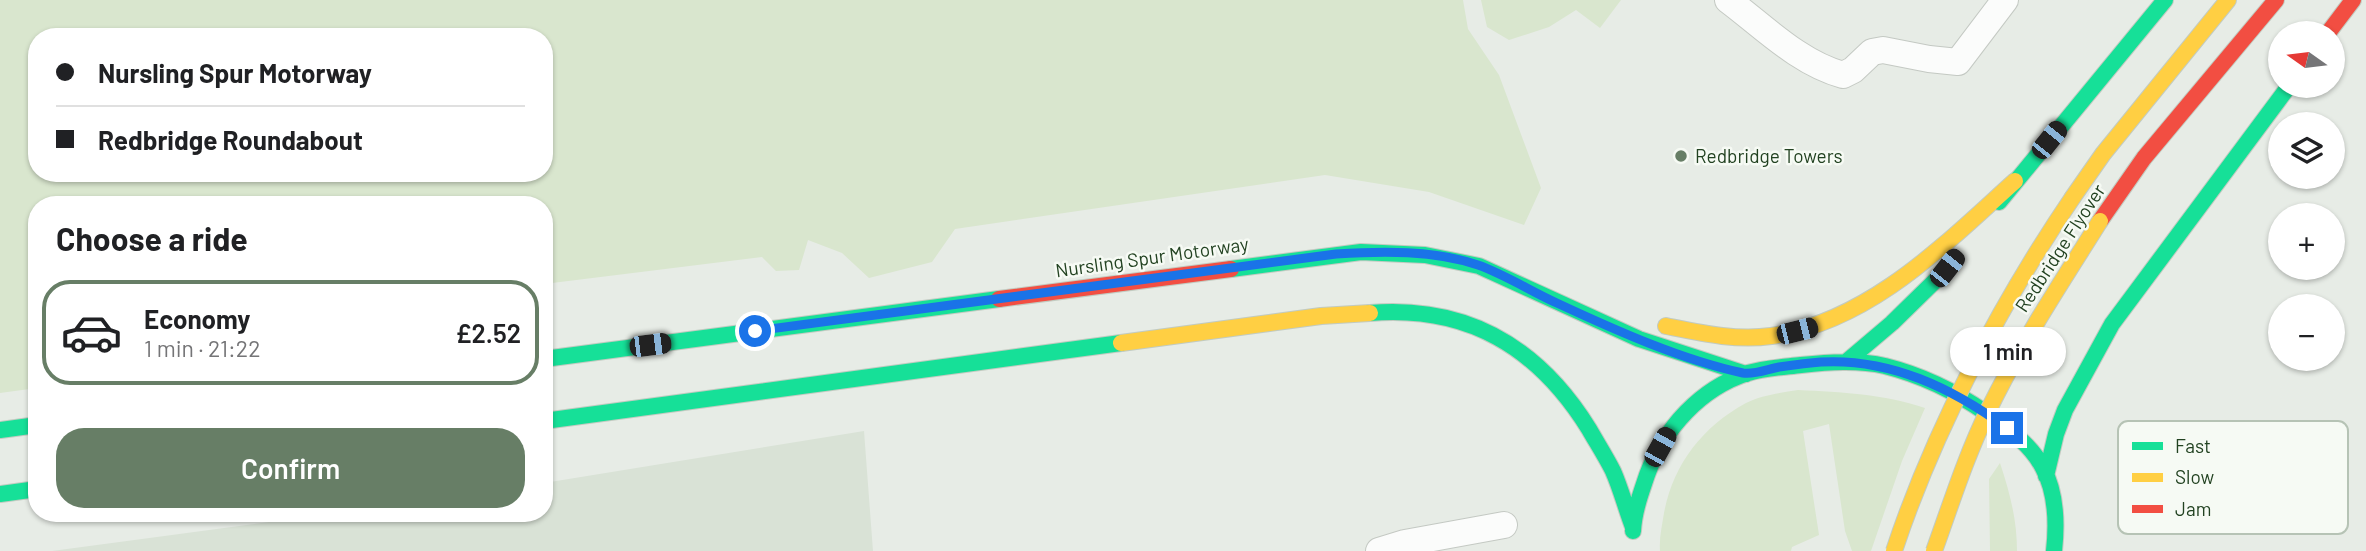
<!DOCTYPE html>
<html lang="en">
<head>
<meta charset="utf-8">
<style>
  :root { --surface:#fff; --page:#f6f6f6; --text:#202124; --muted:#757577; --line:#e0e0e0; --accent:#677e66 }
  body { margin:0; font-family:Barlow,sans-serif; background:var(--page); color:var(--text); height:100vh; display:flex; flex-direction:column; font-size:26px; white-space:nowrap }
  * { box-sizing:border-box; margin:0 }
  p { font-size:23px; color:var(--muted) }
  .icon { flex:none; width:38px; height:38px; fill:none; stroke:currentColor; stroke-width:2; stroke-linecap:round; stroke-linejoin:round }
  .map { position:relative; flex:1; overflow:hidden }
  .side { position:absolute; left:28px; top:196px; width:525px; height:326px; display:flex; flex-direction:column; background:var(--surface); border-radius:28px; box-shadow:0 2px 5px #0004 }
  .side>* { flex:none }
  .banner { position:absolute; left:28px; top:28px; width:525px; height:154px; border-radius:28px; box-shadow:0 2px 5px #0004; display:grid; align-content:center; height:154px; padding:0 28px; background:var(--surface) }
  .needle { width:46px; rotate:284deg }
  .controls { position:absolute; left:2268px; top:21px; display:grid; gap:14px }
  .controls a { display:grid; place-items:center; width:77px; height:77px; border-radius:50%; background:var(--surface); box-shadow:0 2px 5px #0004; font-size:35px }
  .end { position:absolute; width:32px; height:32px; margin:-16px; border:9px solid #1a73e8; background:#fff; box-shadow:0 0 0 4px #fff }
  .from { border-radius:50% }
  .bubble { position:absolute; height:49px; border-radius:24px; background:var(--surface); box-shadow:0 2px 5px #0004; font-size:23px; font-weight:600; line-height:49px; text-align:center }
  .car { position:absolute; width:21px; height:42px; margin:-21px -10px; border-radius:9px; box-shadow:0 0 5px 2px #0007; background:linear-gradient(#222 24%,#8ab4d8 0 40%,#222 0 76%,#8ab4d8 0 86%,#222 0) }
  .banner b { display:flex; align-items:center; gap:24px; height:66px; font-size:26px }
  .banner b+b { border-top:2px solid var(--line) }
  .banner i { width:18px; height:18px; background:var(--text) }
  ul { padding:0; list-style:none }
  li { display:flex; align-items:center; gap:21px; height:105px; margin:0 14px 10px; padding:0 14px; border:4px solid transparent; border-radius:28px }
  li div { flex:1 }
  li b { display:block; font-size:26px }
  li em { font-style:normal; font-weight:600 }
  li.current { border-color:var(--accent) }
  li>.icon { width:63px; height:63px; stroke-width:1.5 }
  h2 { padding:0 28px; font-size:32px; line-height:84px }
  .button { display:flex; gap:14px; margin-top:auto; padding:14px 28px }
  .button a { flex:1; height:80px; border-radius:28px; background:var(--accent); color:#fff; font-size:28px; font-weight:600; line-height:80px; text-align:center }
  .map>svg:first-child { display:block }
  .built { fill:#d9e2d6 }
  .green { fill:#d9e6ce; fill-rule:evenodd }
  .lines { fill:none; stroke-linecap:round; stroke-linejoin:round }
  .street-casing { stroke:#c4c9c3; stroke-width:28 }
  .fast-casing { stroke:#c2cbc1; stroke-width:18 }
  .slow-casing { stroke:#c2cbc1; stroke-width:18 }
  .jam-casing { stroke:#c2cbc1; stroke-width:18 }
  .street { stroke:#fbfcfb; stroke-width:26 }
  .fast { stroke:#16e098; stroke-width:16 }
  .slow { stroke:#ffcf43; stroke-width:16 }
  .jam { stroke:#f24e42; stroke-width:16 }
  .slow-bridge-casing { stroke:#c2cbc1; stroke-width:18; stroke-linecap:butt }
  .slow-bridge { stroke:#ffcf43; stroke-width:16 }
  .route { stroke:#1a73e8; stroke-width:9 }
  .poi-dot { fill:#677e66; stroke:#f6faf4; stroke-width:2.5 }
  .labels { text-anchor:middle; stroke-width:5; stroke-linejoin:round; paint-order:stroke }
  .poi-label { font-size:19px; fill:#224221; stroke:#f6faf4; text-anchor:start }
  .street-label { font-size:19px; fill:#224221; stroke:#f6faf4 }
  .key { fill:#f6faf4; stroke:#b6c3b5; stroke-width:2 }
  .key-label { font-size:19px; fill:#224221 }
</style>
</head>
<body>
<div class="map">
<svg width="2366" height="551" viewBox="0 0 2366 551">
  <rect width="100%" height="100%" fill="#e7ece6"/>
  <path class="built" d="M 864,431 L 873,551 L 52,551 L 336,513 L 544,513 L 544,483 Z"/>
  <path class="green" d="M 0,0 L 1463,0 L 1468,29 L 1499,75 L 1541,188 L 1524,225 L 1429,192 L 1325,175 L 955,229 L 932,262 L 869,278 L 842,253 L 808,240 L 799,270 L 776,271 L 762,257 L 544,284 L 544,205 L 37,205 L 37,388 L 0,393 ZM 37,37 L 544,37 L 544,173 L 37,173 Z
    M 1481,0 L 1621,0 L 1600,28 L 1576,10 L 1549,27 L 1509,40 L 1487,27 Z
    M 1798,390 C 1842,392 1883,394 1925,408 L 1902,461 L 1871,551 L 1852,551 L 1845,531 L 1829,424 L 1803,431 L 1819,535 L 1792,547 L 1791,551 L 1660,551 C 1659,538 1662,526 1664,513 C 1673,465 1702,427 1746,403 C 1762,395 1780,393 1798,390 Z
    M 2000,463 C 2010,493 2017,520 2017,551 L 1990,551 L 1989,479 Z"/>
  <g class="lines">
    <defs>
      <path id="street" d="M 1728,0 C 1764,27 1799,63 1843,75 L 1853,70 L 1872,52 L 1883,50 L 1929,59 L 1958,62 L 2005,0
        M 1379,551 L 1405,543 L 1504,525"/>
      <path id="fast" d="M 1999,202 L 2165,0
        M 1231,269 L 1361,252 L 1425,255 L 1479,266 L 1639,339 L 1746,374
        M 1370,313 C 1468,305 1538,347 1589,429 C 1597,443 1606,457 1613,471 C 1621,489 1626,509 1633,527
        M 544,359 L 999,299
        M 1846,362 L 1892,323 L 1940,276
        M 544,421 L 1121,343
        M 0,430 L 37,425
        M 2046,476 L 2056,434 L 2065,410 L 2112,324 L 2289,86
        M 0,494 L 37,489
        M 1633,531 C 1634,511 1641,493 1647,475 C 1664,428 1701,388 1748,373 C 1765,368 1784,367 1801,365 C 1829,362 1858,360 1885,366 C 1921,375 1956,392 1986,413 C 2007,428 2031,444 2043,468 C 2056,492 2057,524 2054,551"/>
      <path id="slow" d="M 2073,197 L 2103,154 L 2228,0
        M 1666,326 C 1701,333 1736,341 1771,336 C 1869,322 1945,244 2015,181
        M 1121,343 L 1321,316 L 1370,313"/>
      <path id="jam" d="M 2328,33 L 2353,0
        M 2100,221 L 2144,158 L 2276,0
        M 999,299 L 1231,269"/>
    </defs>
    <use href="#street" class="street-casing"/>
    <use href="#fast" class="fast-casing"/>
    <use href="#slow" class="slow-casing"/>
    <use href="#jam" class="jam-casing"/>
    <use href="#street" class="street"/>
    <use href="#fast" class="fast"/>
    <use href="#slow" class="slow"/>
    <use href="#jam" class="jam"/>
    <defs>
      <path id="slow-bridge" d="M 1894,551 C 1934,430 2001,303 2073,197
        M 1934,551 C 1951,504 1966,456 1988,411 C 2020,345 2061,283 2100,221"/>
    </defs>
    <use href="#slow-bridge" class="slow-bridge-casing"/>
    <use href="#slow-bridge" class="slow-bridge"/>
  </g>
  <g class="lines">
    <path class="route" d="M 755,331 L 1336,254 C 1382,251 1434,250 1478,265 C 1506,275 1532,292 1559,304 C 1615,330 1682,360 1743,373 C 1754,375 1768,369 1779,367 C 1793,365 1807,363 1821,362 C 1890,358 1952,388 2007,428"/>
  </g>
  <circle class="poi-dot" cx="1681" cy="156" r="7"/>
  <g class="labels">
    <g class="poi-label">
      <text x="1695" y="163">Redbridge Towers</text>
    </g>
    <g class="street-label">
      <text transform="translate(2060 248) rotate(-57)" y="7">Redbridge Flyover</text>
      <text transform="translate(1152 257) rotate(-8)" y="7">Nursling Spur Motorway</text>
    </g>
  </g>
  <rect x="2118" y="421" width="230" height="113" rx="10" class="key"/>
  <rect x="2132" y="442" width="31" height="8" fill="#16e098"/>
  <rect x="2132" y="473" width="31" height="9" fill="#ffcf43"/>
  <rect x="2132" y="505" width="31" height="8" fill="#f24e42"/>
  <g class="key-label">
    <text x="2175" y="453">Fast</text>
    <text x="2175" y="484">Slow</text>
    <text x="2175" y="516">Jam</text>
  </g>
</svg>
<div class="controls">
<a><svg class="needle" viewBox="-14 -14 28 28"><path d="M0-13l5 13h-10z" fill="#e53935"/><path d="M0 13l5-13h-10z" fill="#757577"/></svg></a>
<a><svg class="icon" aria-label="layers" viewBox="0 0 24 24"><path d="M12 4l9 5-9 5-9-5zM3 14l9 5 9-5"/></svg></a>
<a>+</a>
<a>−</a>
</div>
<i class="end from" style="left:755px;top:331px"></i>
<i class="end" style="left:2007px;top:428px"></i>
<div class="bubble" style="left:1950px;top:327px;width:116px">1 min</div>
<i class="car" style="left:2049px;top:140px;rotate:39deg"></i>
<i class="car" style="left:1947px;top:268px;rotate:38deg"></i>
<i class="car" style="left:1797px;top:331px;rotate:76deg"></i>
<i class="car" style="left:650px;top:345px;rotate:83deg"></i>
<i class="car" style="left:1660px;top:447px;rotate:29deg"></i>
<div class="banner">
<b><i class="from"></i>Nursling Spur Motorway</b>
<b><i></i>Redbridge Roundabout</b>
</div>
<section class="side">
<h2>Choose a ride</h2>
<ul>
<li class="current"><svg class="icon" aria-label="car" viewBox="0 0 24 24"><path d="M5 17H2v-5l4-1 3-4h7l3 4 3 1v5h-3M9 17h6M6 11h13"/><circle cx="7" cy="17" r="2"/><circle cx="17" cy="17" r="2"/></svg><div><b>Economy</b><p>1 min · 21:22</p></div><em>£2.52</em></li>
</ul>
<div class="button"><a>Confirm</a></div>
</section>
</div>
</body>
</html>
